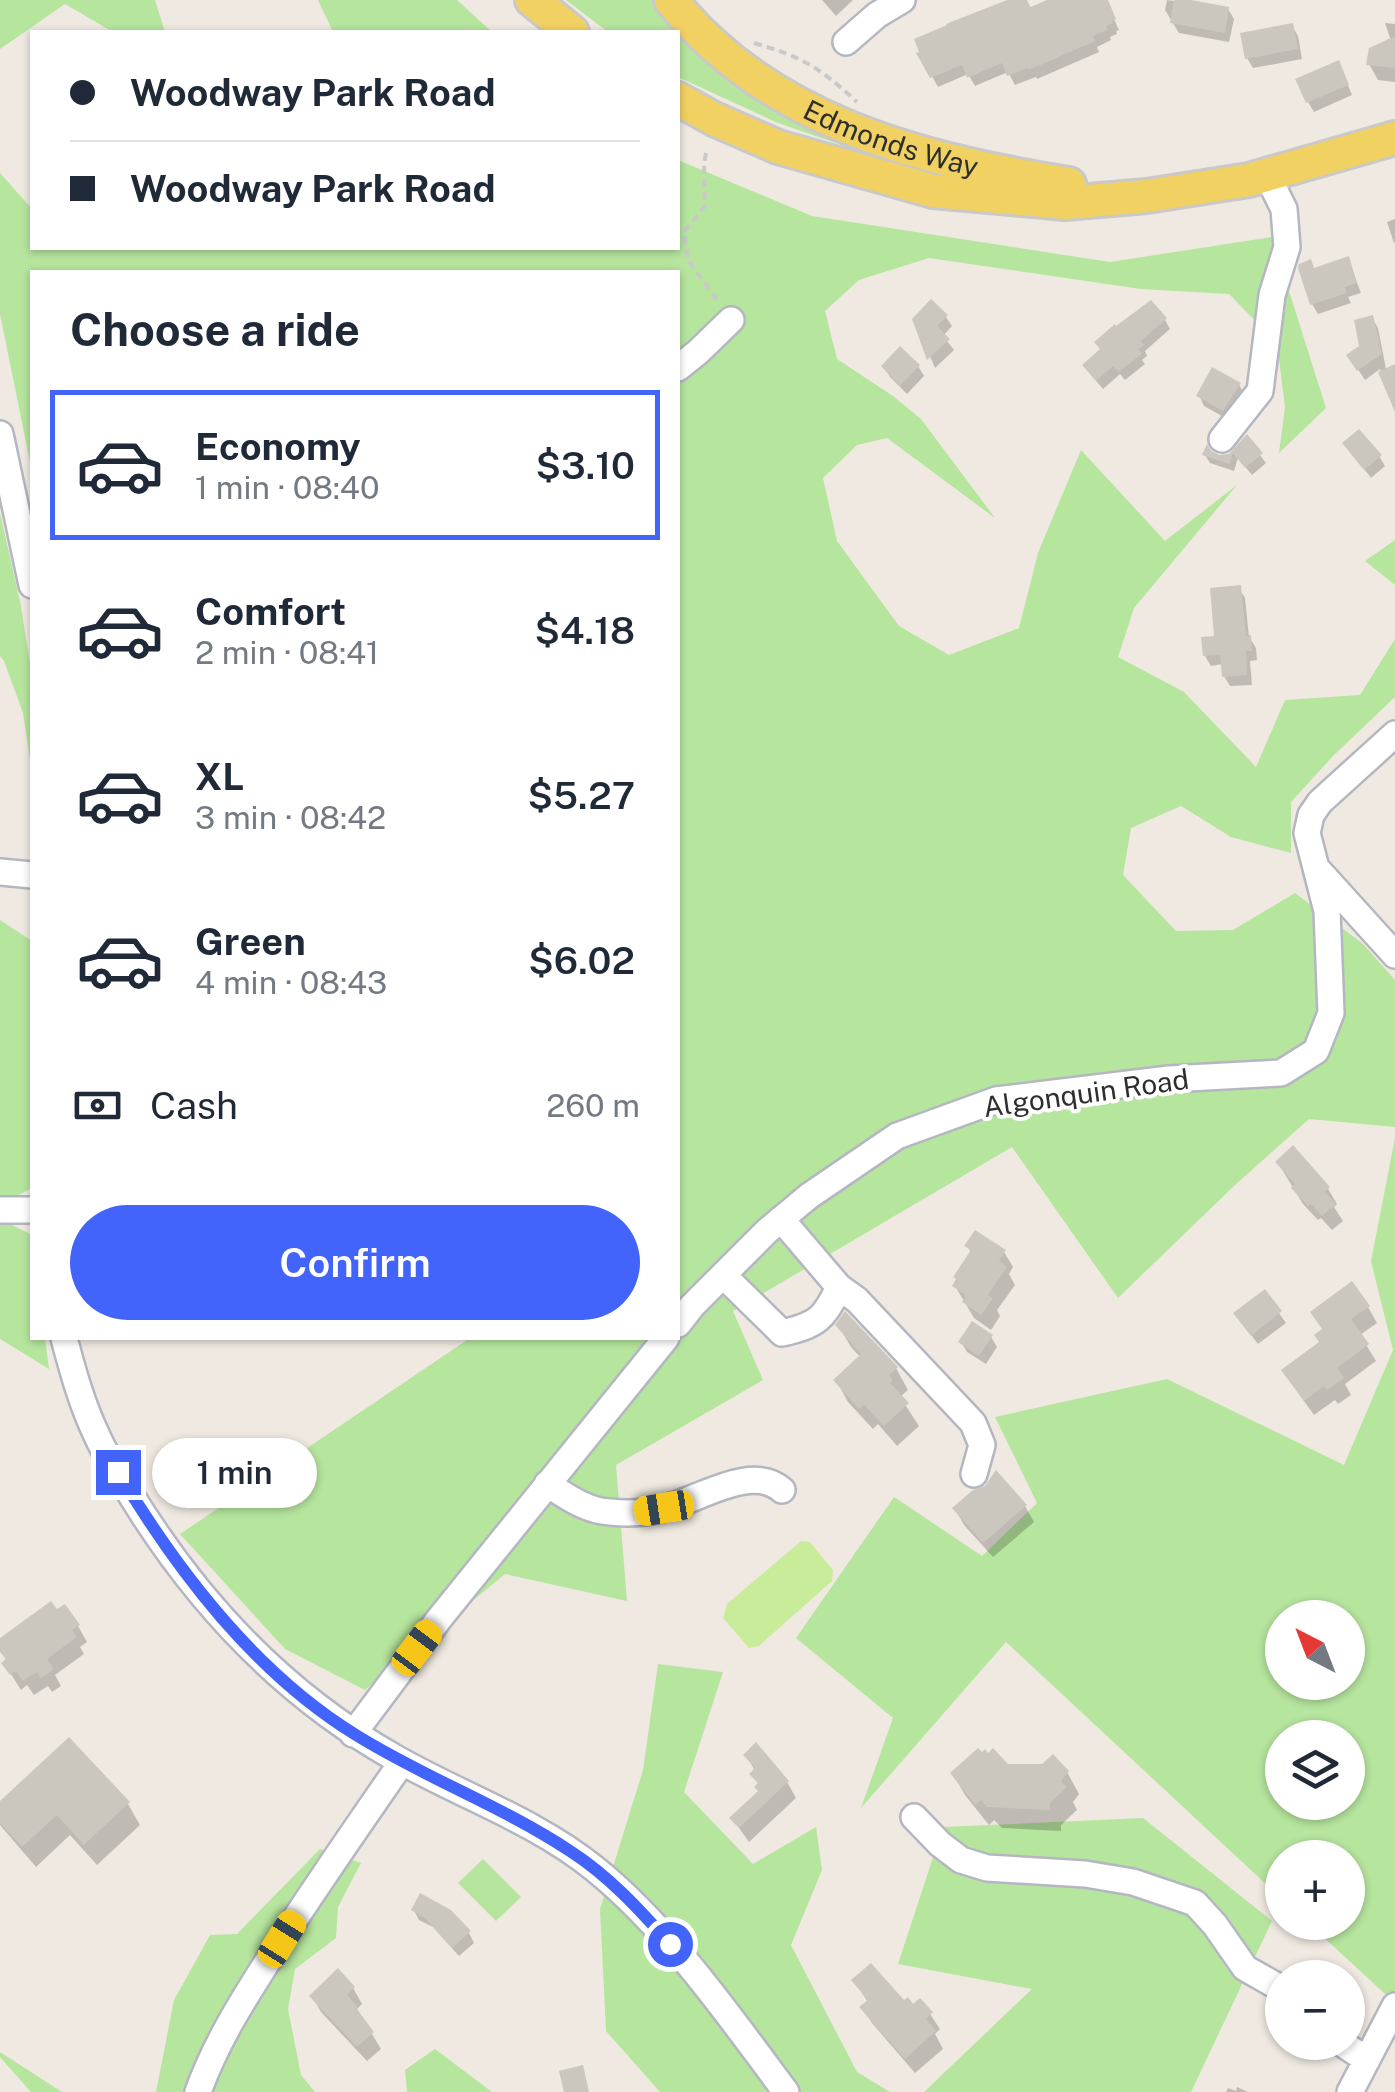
<!DOCTYPE html>
<html lang="en">
<head>
<meta charset="utf-8">
<style>
  :root { --surface:#fff; --page:#f6f6f7; --text:#1f2937; --muted:#747a83; --line:#e0e1e3; --accent:#4264fb }
  body { margin:0; font-family:"Public Sans",sans-serif; background:var(--page); color:var(--text); height:100vh; display:flex; flex-direction:column; font-size:38px; white-space:nowrap }
  * { box-sizing:border-box; margin:0 }
  p { font-size:32px; color:var(--muted) }
  .icon { flex:none; width:55px; height:55px; fill:none; stroke:currentColor; stroke-width:2; stroke-linecap:round; stroke-linejoin:round }
  .map { position:relative; flex:1; overflow:hidden }
  .drawer { position:absolute; left:30px; top:270px; width:650px; height:1070px; display:flex; flex-direction:column; background:var(--surface); border-radius:0px; box-shadow:0 2px 8px #0004 }
  .drawer>* { flex:none }
  .top-card { position:absolute; left:30px; top:30px; width:650px; height:220px; border-radius:0px; box-shadow:0 2px 8px #0004; display:grid; align-content:center; height:220px; padding:0 40px; background:var(--surface) }
  .needle { width:65px; rotate:318deg }
  .buttons { position:absolute; left:1265px; top:1600px; display:grid; gap:20px }
  .buttons a { display:grid; place-items:center; width:100px; height:100px; border-radius:50%; background:var(--surface); box-shadow:0 2px 8px #0004; font-size:50px }
  .end { position:absolute; width:45px; height:45px; margin:-22px; border:12px solid #4264fb; background:#fff; box-shadow:0 0 0 5px #fff }
  .from { border-radius:50% }
  .bubble { position:absolute; height:70px; border-radius:35px; background:var(--surface); box-shadow:0 2px 8px #0004; font-size:32px; font-weight:600; line-height:70px; text-align:center }
  .car { position:absolute; width:30px; height:60px; margin:-30px -15px; border-radius:12px; box-shadow:0 0 8px 2px #0007; background:linear-gradient(#f5c518 24%,#345 0 40%,#f5c518 0 76%,#345 0 86%,#f5c518 0) }
  .top-card b { display:flex; align-items:center; gap:35px; height:95px; font-size:38px }
  .top-card b+b { border-top:2px solid var(--line) }
  .top-card i { width:25px; height:25px; background:var(--text) }
  ul { padding:0; list-style:none }
  li { display:flex; align-items:center; gap:30px; height:150px; margin:0 20px 15px; padding:0 20px; border:5px solid transparent; border-radius:0px }
  li div { flex:1 }
  li b { display:block; font-size:38px }
  li em { font-style:normal; font-weight:600 }
  li.current { border-color:var(--accent) }
  li>.icon { width:90px; height:90px; stroke-width:1.5 }
  h2 { padding:0 40px; font-size:45px; line-height:120px }
  .pay { display:flex; align-items:center; gap:25px; height:110px; padding:0 40px; font-size:38px }
  .pay p { margin-inline-start:auto }
  .button { display:flex; gap:20px; margin-top:auto; padding:20px 40px }
  .button a { flex:1; height:115px; border-radius:60px; background:var(--accent); color:#fff; font-size:40px; font-weight:600; line-height:115px; text-align:center }
  .map>svg:first-child { display:block }
  .green { fill:#b6e59e; fill-rule:evenodd }
  .pitch { fill:#c9ec9a }
  .shadow { fill:#0003 }
  .building { fill:#cbc7bf }
  .lines { fill:none; stroke-linecap:round; stroke-linejoin:round }
  .minor-casing { stroke:#b4b7c1; stroke-width:30 }
  .major-casing { stroke:#c9c9c9; stroke-width:38 }
  .path { stroke:#c9c9c9; stroke-width:4; stroke-dasharray:8 5; stroke-linecap:butt }
  .minor { stroke:#fff; stroke-width:25 }
  .major { stroke:#f2d163; stroke-width:32 }
  .route { stroke:#4264fb; stroke-width:12 }
  .labels { text-anchor:middle; stroke-width:8; stroke-linejoin:round; paint-order:stroke }
  .street-label { font-size:28px; fill:#2e2e2e; stroke:#fff }
</style>
</head>
<body>
<div class="map">
<svg width="1395" height="2092" viewBox="0 0 1395 2092">
  <rect width="100%" height="100%" fill="#efe9e1"/>
  <path class="green" d="M 0,0 L 155,0 L 165,32 L 113,32 L 65,4 L 0,49 Z
    M 318,0 L 457,0 L 492,32 L 333,32 Z
    M 566,0 L 659,0 L 863,149 L 859,151 L 778,123 L 678,77 L 678,32 L 608,32 Z
    M 678,160 L 812,216 L 1110,262 L 1272,237 L 1326,408 L 1279,453 L 1285,407 L 1277,343 L 1229,294 L 1141,289 L 929,258 L 859,280 L 825,311 L 837,359 L 893,396 L 921,419 L 995,518 L 887,438 L 857,445 L 823,478 L 837,541 L 899,626 L 949,655 L 1019,628 L 1038,553 L 1081,450 L 1165,541 L 1237,485 L 1134,608 L 1118,657 L 1184,692 L 1256,767 L 1285,700 L 1360,695 L 1395,639 L 1395,697 L 1333,756 L 1291,802 L 1291,853 L 1231,837 L 1181,806 L 1131,828 L 1123,875 L 1176,931 L 1233,930 L 1295,893 L 1362,943 L 1395,980 L 1395,1127 L 1309,1119 L 1235,1185 L 1118,1298 L 1012,1147 L 733,1311 L 763,1380 L 616,1465 L 627,1601 L 505,1574 L 365,1690 L 285,1649 L 180,1534 L 470,1338 L 678,1338 L 678,272 L 32,272 L 32,472 L 0,314 L 0,173 L 32,209 L 32,248 L 678,248 Z
    M 0,513 L 21,606 L 32,677 L 32,773 L 23,713 L 4,661 L 0,656 Z
    M 1395,540 L 1395,585 L 1365,561 Z
    M 0,920 L 32,941 L 32,1188 L 9,1200 L 6,1222 L 32,1235 L 32,1338 L 45,1338 L 49,1369 L 0,1339 Z
    M 1395,1138 L 1395,2003 L 1308,1923 L 1348,1922 L 1348,1858 L 1282,1858 L 1282,1899 L 1006,1642 L 861,1808 L 893,1718 L 796,1638 L 894,1497 L 982,1556 L 1037,1503 L 995,1417 L 1167,1379 L 1344,1465 L 1393,1350 L 1371,1261 ZM 1282,1618 L 1348,1618 L 1348,1682 L 1282,1682 ZM 1282,1738 L 1348,1738 L 1348,1802 L 1282,1802 Z
    M 658,1664 L 723,1672 L 684,1792 L 753,1864 L 816,1827 L 822,1870 L 791,1945 L 857,2072 L 890,2092 L 660,2092 L 606,2031 L 600,1909 L 643,1770 Z
    M 1143,1818 L 1272,1921 L 1191,2092 L 924,2092 L 1032,1989 L 898,1964 L 943,1827 Z
    M 320,1849 L 361,1863 L 338,1907 L 336,1938 L 295,1969 L 288,2009 L 301,2075 L 315,2092 L 156,2092 L 174,2000 L 210,1935 L 237,1934 Z
    M 483,1859 L 521,1897 L 496,1921 L 458,1883 Z
    M 435,2049 L 492,2092 L 407,2092 L 405,2070 Z
    M 0,2052 L 62,2092 L 31,2092 L 0,2057 Z"/>
  <path class="pitch" d="M 801,1541 L 810,1542 L 833,1570 L 832,1581 L 759,1646 L 749,1648 L 723,1618 L 727,1604 Z"/>
  <path class="shadow" d="M 822,0 L 853,0 L 836,16 Z
    M 1014,0 L 1029,8 L 1047,0 L 1105,0 L 1119,30 L 1116,31 L 1117,34 L 1110,37 L 1111,40 L 1097,47 L 1099,52 L 1037,79 L 1036,77 L 1015,85 L 1008,72 L 975,86 L 968,74 L 938,87 L 920,54 Z
    M 1167,0 L 1228,9 L 1234,19 L 1229,42 L 1179,33 L 1165,10 Z
    M 1385,23 L 1395,24 L 1395,82 L 1378,80 L 1369,64 L 1391,41 Z
    M 1292,26 L 1298,36 L 1302,59 L 1253,68 L 1247,58 Z
    M 1343,73 L 1352,95 L 1314,112 L 1308,102 Z
    M 1395,219 L 1395,242 L 1394,243 L 1387,222 Z
    M 1348,259 L 1361,293 L 1348,297 L 1351,303 L 1318,314 L 1312,304 L 1314,270 Z
    M 946,317 L 952,326 L 943,336 L 954,350 L 935,368 L 915,320 Z
    M 1372,318 L 1378,328 L 1386,369 L 1395,365 L 1395,405 L 1380,369 L 1365,380 L 1355,365 Z
    M 1165,320 L 1170,329 L 1145,351 L 1147,356 L 1142,360 L 1145,364 L 1125,380 L 1120,374 L 1103,389 L 1091,375 L 1102,351 Z
    M 918,366 L 924,376 L 907,394 L 890,377 L 884,367 Z
    M 1239,385 L 1245,395 L 1229,420 L 1204,406 L 1199,395 Z
    M 1247,438 L 1266,463 L 1252,475 L 1238,458 L 1234,471 L 1210,463 L 1205,455 L 1218,457 L 1230,456 Z
    M 1345,444 L 1379,456 L 1385,466 L 1371,478 Z
    M 1239,588 L 1245,598 L 1249,637 L 1256,648 L 1257,660 L 1250,661 L 1252,685 L 1230,686 L 1224,676 L 1223,664 L 1211,666 L 1205,656 L 1216,638 Z
    M 1278,1163 L 1328,1189 L 1337,1204 L 1334,1207 L 1343,1221 L 1332,1230 L 1321,1218 L 1318,1220 L 1303,1204 Z
    M 967,1246 L 1004,1252 L 1013,1267 L 1009,1274 L 1015,1285 L 997,1310 L 1000,1316 L 991,1330 L 974,1318 L 955,1286 L 972,1254 Z
    M 1264,1292 L 1286,1323 L 1258,1344 L 1242,1323 Z
    M 1368,1307 L 1377,1323 L 1360,1335 L 1376,1361 L 1345,1384 L 1351,1395 L 1338,1404 L 1335,1400 L 1314,1415 L 1294,1387 L 1321,1344 L 1324,1331 Z
    M 838,1325 L 896,1368 L 908,1390 L 900,1397 L 919,1426 L 897,1446 L 878,1424 L 873,1429 L 848,1402 L 836,1380 L 861,1358 L 851,1347 Z
    M 991,1337 L 997,1347 L 986,1364 L 967,1352 L 961,1342 Z
    M 986,1488 L 1025,1506 L 1034,1522 L 993,1557 L 964,1525 L 955,1509 Z
    M 78,1626 L 87,1642 L 80,1647 L 84,1654 L 55,1675 L 61,1686 L 52,1692 L 48,1686 L 34,1695 L 27,1685 L 21,1690 L 4,1663 L 7,1661 L 0,1649 L 0,1641 Z
    M 746,1755 L 787,1782 L 796,1798 L 749,1842 L 732,1818 L 760,1792 L 759,1785 L 752,1774 L 755,1771 Z
    M 1348,1760 L 1361,1786 L 1348,1793 Z
    M 1007,1766 L 1067,1772 L 1079,1794 L 1073,1802 L 1077,1810 L 1061,1825 L 1061,1831 L 1002,1828 L 994,1820 L 989,1825 L 965,1795 L 953,1774 Z
    M 1308,1802 L 1330,1802 L 1313,1811 Z
    M 128,1804 L 140,1825 L 97,1865 L 70,1835 L 36,1867 L 0,1825 L 0,1805 Z
    M 414,1910 L 469,1933 L 474,1943 L 459,1956 L 433,1927 L 419,1920 Z
    M 854,1981 L 930,2014 L 940,2029 L 935,2034 L 943,2049 L 915,2073 L 872,2023 L 863,2008 L 868,2002 Z
    M 353,1988 L 362,2004 L 357,2009 L 381,2049 L 367,2061 L 321,2012 L 312,1996 Z
    M 1237,2087 L 1248,2092 L 1226,2092 L 1228,2088 L 1236,2091 Z"/>
  <path class="building" d="M 1007,0 L 1027,0 L 1031,8 L 1047,0 L 1108,0 L 1116,19 L 1112,21 L 1113,23 L 1106,26 L 1108,30 L 1093,36 L 1095,41 L 1029,70 L 1028,68 L 1007,76 L 1002,63 L 967,78 L 962,65 L 930,78 L 916,53 L 919,52 L 914,39 L 947,25 L 946,24 Z
    M 1174,0 L 1191,0 L 1229,7 L 1225,33 L 1170,23 Z
    M 1293,23 L 1298,49 L 1245,59 L 1240,33 Z
    M 1395,36 L 1395,68 L 1366,65 L 1369,48 Z
    M 1339,60 L 1349,85 L 1306,103 L 1295,79 Z
    M 1349,256 L 1357,283 L 1345,287 L 1347,293 L 1310,305 L 1298,268 L 1299,264 L 1311,259 L 1314,268 Z
    M 931,299 L 948,315 L 937,326 L 950,339 L 927,360 L 912,319 Z
    M 1151,300 L 1167,318 L 1141,341 L 1144,345 L 1138,349 L 1142,354 L 1118,372 L 1113,366 L 1096,381 L 1082,365 L 1100,349 L 1094,342 L 1115,324 L 1116,326 Z
    M 1373,315 L 1382,354 L 1357,371 L 1346,355 L 1359,346 L 1354,320 Z
    M 900,346 L 920,365 L 900,386 L 881,366 Z
    M 1395,364 L 1395,412 L 1378,372 Z
    M 1212,367 L 1241,383 L 1223,411 L 1196,396 Z
    M 1359,429 L 1382,455 L 1364,470 L 1342,443 Z
    M 1247,434 L 1263,453 L 1245,468 L 1233,453 L 1229,464 L 1202,455 L 1207,444 L 1211,451 L 1219,455 L 1229,454 Z
    M 1241,585 L 1246,636 L 1251,635 L 1252,651 L 1246,651 L 1247,675 L 1222,677 L 1220,655 L 1203,656 L 1201,637 L 1214,636 L 1210,588 Z
    M 1293,1145 L 1330,1187 L 1325,1192 L 1336,1204 L 1322,1216 L 1311,1204 L 1308,1206 L 1291,1188 L 1295,1184 L 1275,1162 Z
    M 975,1230 L 1006,1250 L 999,1261 L 1007,1267 L 988,1295 L 993,1298 L 981,1315 L 962,1302 L 966,1295 L 952,1286 L 956,1279 L 953,1277 L 971,1250 L 964,1246 Z
    M 1352,1281 L 1370,1306 L 1351,1319 L 1369,1344 L 1337,1368 L 1344,1378 L 1327,1390 L 1324,1386 L 1304,1401 L 1281,1370 L 1319,1342 L 1314,1335 L 1322,1329 L 1310,1312 Z
    M 1265,1289 L 1282,1311 L 1251,1336 L 1233,1313 Z
    M 845,1311 L 898,1367 L 889,1375 L 893,1380 L 890,1383 L 909,1403 L 884,1426 L 864,1405 L 859,1409 L 833,1380 L 861,1354 L 835,1325 Z
    M 972,1321 L 993,1335 L 979,1356 L 958,1342 Z
    M 996,1470 L 1027,1505 L 983,1543 L 952,1508 L 973,1490 L 985,1486 Z
    M 51,1601 L 57,1609 L 65,1604 L 80,1625 L 72,1630 L 77,1637 L 47,1659 L 54,1669 L 41,1678 L 37,1672 L 23,1681 L 16,1671 L 10,1675 L 1,1663 L 6,1659 L 0,1652 L 0,1638 Z
    M 69,1737 L 130,1802 L 84,1845 L 57,1815 L 22,1847 L 0,1823 L 0,1801 Z
    M 756,1742 L 789,1781 L 739,1828 L 729,1818 L 758,1791 L 754,1787 L 758,1783 L 749,1774 L 755,1768 L 743,1755 Z
    M 978,1748 L 982,1752 L 985,1749 L 988,1753 L 993,1748 L 1008,1764 L 1042,1764 L 1053,1754 L 1069,1771 L 1061,1781 L 1067,1787 L 1050,1803 L 1050,1810 L 987,1807 L 981,1800 L 975,1805 L 950,1773 Z
    M 420,1893 L 451,1910 L 471,1931 L 452,1948 L 425,1918 L 411,1910 Z
    M 871,1963 L 904,2000 L 908,1997 L 913,2004 L 920,1998 L 933,2012 L 926,2019 L 936,2031 L 905,2059 L 859,2007 L 868,2000 L 851,1980 Z
    M 338,1968 L 355,1987 L 347,1995 L 358,2007 L 356,2008 L 374,2032 L 357,2047 L 309,1996 Z
    M 583,2065 L 589,2092 L 564,2092 L 559,2071 Z"/>
  <g class="lines">
    <defs>
      <path id="minor" d="M 846,42 L 877,15 L 902,0
        M 678,368 L 698,352 L 731,320
        M 0,434 L 32,585
        M 1222,439 L 1260,391 L 1272,295 L 1287,247 L 1284,209 L 1267,175
        M 1319,871 L 1395,955
        M 0,872 L 32,875
        M 0,1210 L 32,1210
        M 781,1219 L 839,1287 L 857,1300 L 973,1423 L 982,1445 L 974,1474
        M 723,1275 L 782,1333 C 817,1325 824,1319 839,1287
        M 678,1324 L 692,1306 L 767,1231 L 809,1196 L 897,1136 L 996,1100 L 1169,1079 L 1281,1073 L 1316,1051 L 1331,1013 L 1327,911 L 1307,833 L 1311,815 L 1320,802 L 1395,734
        M 64,1338 C 73,1372 82,1405 98,1438 C 106,1456 118,1473 128,1490 C 195,1601 283,1695 397,1759 C 462,1796 536,1821 595,1869 C 667,1927 730,2017 786,2092
        M 547,1484 C 566,1496 586,1511 610,1512 C 628,1514 647,1513 665,1508 C 698,1500 752,1463 782,1490
        M 353,1734 L 439,1619 L 666,1338
        M 914,1817 L 940,1844 L 961,1860 L 987,1868 L 1085,1874 L 1133,1882 L 1195,1903 L 1215,1925 L 1245,1968 L 1282,1989
        M 1340,2042 L 1367,2060
        M 198,2092 C 216,2042 243,2000 271,1956 C 313,1890 358,1826 402,1762
        M 1350,2092 L 1395,2006"/>
      <g id="major">
        <path d="M 532,0 L 572,32"/>
        <path id="s1" d="M 671,0 C 767,121 923,161 1069,184"/>
        <path d="M 678,99 L 714,119 L 778,147 L 933,191 L 1065,203 L 1147,196 L 1249,180 L 1395,138"/>
      </g>
    </defs>
    <use href="#minor" class="minor-casing"/>
    <use href="#major" class="major-casing"/>
    <path class="path" d="M 754,43 C 803,57 820,68 857,102
      M 706,153 L 704,163 L 705,206 L 684,232 L 688,260 L 720,304"/>
    <use href="#minor" class="minor"/>
    <use href="#major" class="major"/>
  </g>
  <g class="lines">
    <path class="route" d="M 118,1472 C 178,1572 255,1673 356,1735 C 425,1778 502,1806 570,1851 C 609,1876 640,1910 670,1944"/>
  </g>
  <g class="labels">
    <g class="street-label">
      <text dy="10" stroke="none"><textPath href="#s1" startOffset="265">Edmonds Way</textPath></text>
      <text transform="translate(1086 1093) rotate(-8)" y="10">Algonquin Road</text>
    </g>
  </g>
</svg>
<div class="buttons">
<a><svg class="needle" viewBox="-14 -14 28 28"><path d="M0-13l5 13h-10z" fill="#e53935"/><path d="M0 13l5-13h-10z" fill="#747a83"/></svg></a>
<a><svg class="icon" aria-label="layers" viewBox="0 0 24 24"><path d="M12 4l9 5-9 5-9-5zM3 14l9 5 9-5"/></svg></a>
<a>+</a>
<a>−</a>
</div>
<i class="end from" style="left:670px;top:1944px"></i>
<i class="end" style="left:118px;top:1472px"></i>
<div class="bubble" style="left:152px;top:1438px;width:165px">1 min</div>
<i class="car" style="left:664px;top:1508px;rotate:261deg"></i>
<i class="car" style="left:417px;top:1648px;rotate:37deg"></i>
<i class="car" style="left:282px;top:1939px;rotate:32deg"></i>
<div class="top-card">
<b><i class="from"></i>Woodway Park Road</b>
<b><i></i>Woodway Park Road</b>
</div>
<section class="drawer">
<h2>Choose a ride</h2>
<ul>
<li class="current"><svg class="icon" aria-label="car" viewBox="0 0 24 24"><path d="M5 17H2v-5l4-1 3-4h7l3 4 3 1v5h-3M9 17h6M6 11h13"/><circle cx="7" cy="17" r="2"/><circle cx="17" cy="17" r="2"/></svg><div><b>Economy</b><p>1 min · 08:40</p></div><em>$3.10</em></li>
<li><svg class="icon" aria-label="car" viewBox="0 0 24 24"><path d="M5 17H2v-5l4-1 3-4h7l3 4 3 1v5h-3M9 17h6M6 11h13"/><circle cx="7" cy="17" r="2"/><circle cx="17" cy="17" r="2"/></svg><div><b>Comfort</b><p>2 min · 08:41</p></div><em>$4.18</em></li>
<li><svg class="icon" aria-label="car" viewBox="0 0 24 24"><path d="M5 17H2v-5l4-1 3-4h7l3 4 3 1v5h-3M9 17h6M6 11h13"/><circle cx="7" cy="17" r="2"/><circle cx="17" cy="17" r="2"/></svg><div><b>XL</b><p>3 min · 08:42</p></div><em>$5.27</em></li>
<li><svg class="icon" aria-label="car" viewBox="0 0 24 24"><path d="M5 17H2v-5l4-1 3-4h7l3 4 3 1v5h-3M9 17h6M6 11h13"/><circle cx="7" cy="17" r="2"/><circle cx="17" cy="17" r="2"/></svg><div><b>Green</b><p>4 min · 08:43</p></div><em>$6.02</em></li>
</ul>
<div class="pay"><svg class="icon" aria-label="cash" viewBox="0 0 24 24"><path d="M3 7h18v10H3z"/><circle cx="12" cy="12" r="2"/></svg>Cash<p>260 m</p></div>
<div class="button"><a>Confirm</a></div>
</section>
</div>
</body>
</html>
